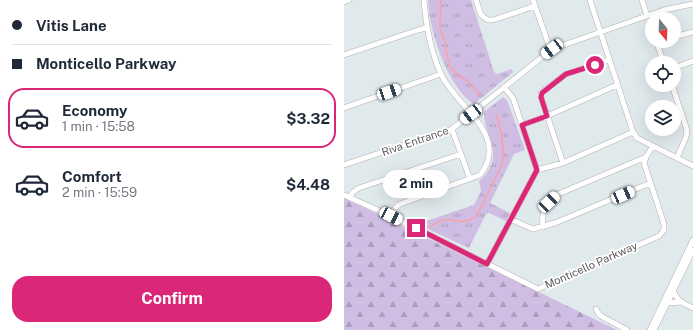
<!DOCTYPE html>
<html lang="en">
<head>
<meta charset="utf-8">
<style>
  :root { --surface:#fff; --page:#f2f2f3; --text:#1f2937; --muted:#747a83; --line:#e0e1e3; --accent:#db2777 }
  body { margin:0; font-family:"Public Sans",sans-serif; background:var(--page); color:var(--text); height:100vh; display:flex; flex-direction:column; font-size:15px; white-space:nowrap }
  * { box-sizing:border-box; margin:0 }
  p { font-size:13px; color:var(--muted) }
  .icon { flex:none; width:22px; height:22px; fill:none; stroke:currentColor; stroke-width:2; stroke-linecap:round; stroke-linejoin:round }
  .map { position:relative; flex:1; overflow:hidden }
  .panel { display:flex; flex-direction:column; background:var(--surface); width:344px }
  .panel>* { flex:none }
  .top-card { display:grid; align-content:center; height:88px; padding:0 12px; background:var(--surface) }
  .needle { width:26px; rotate:161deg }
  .tools { position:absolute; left:301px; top:12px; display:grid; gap:8px }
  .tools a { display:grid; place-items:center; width:36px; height:36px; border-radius:50%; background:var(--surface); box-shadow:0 4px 16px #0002; font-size:20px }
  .end { position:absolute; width:18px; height:18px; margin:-9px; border:5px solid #db2777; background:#fff; box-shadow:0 0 0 2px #fff }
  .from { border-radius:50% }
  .bubble { position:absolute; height:28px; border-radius:14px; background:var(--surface); box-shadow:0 4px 16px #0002; font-size:13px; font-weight:700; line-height:28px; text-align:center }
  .car { position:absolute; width:12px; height:24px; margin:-12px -6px; border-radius:5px; box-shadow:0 0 3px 1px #0007; background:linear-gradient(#fff 24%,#345 0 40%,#fff 0 76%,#345 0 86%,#fff 0) }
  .top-card b { display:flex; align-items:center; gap:14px; height:38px; font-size:15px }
  .top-card b+b { border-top:1px solid var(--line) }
  .top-card i { width:10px; height:10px; background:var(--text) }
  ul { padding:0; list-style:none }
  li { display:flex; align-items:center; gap:12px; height:60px; margin:0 8px 6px; padding:0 4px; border:2px solid transparent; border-radius:16px }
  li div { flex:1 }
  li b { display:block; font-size:15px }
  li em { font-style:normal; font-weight:700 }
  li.current { border-color:var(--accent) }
  li>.icon { width:36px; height:36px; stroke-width:1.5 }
  .primary-button { display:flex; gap:8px; margin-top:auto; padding:8px 12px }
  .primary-button a { flex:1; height:46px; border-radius:16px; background:var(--accent); color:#fff; font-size:16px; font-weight:700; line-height:46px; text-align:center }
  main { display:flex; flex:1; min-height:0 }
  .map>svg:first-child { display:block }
  .forest { fill:url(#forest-firs) }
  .park { fill:url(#park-tufts) }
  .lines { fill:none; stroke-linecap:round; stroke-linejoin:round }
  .stream { stroke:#fca0a9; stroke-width:1.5 }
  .minor-casing { stroke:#b6afae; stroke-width:6 }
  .minor { stroke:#fff; stroke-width:5 }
  .route { stroke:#db2777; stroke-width:5 }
  .labels { text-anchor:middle; stroke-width:3.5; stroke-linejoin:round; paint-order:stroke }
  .street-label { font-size:11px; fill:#615959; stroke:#fff }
</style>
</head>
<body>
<main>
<section class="panel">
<div class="top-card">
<b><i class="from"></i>Vitis Lane</b>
<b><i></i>Monticello Parkway</b>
</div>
<ul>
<li class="current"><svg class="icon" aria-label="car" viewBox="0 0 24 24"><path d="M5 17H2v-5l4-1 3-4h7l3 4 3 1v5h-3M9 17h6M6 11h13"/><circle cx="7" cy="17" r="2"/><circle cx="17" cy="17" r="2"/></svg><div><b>Economy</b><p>1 min · 15:58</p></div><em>$3.32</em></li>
<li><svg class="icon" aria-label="car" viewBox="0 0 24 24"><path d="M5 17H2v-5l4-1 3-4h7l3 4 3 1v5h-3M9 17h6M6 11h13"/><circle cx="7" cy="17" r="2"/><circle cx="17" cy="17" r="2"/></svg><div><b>Comfort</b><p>2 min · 15:59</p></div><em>$4.48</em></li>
</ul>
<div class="primary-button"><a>Confirm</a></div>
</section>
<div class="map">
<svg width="349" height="330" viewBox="0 0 349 330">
  <defs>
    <pattern id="forest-firs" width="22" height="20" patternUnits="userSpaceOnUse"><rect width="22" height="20" fill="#cfbde3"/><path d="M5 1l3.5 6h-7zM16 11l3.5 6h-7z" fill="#ab9dbb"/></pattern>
    <pattern id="park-tufts" width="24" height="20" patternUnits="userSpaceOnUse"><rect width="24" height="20" fill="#cfbde3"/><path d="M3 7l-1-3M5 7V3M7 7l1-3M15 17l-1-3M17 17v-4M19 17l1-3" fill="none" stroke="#ab9dbb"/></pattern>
  </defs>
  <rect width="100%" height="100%" fill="#e0e9ec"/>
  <path class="forest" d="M 0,198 L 273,330 L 0,330 Z"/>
  <path class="park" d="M 84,0 L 127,0 L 150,72 L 153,74 L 168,69 L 169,72 L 130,104 C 108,91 91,46 87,22 C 85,15 85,7 84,0 Z
    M 159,97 L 163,100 L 181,150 L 170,154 L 146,203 L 166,213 L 162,221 L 145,213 L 142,214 L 125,248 L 75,225 L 76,223 L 130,205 L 137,191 L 135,181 C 140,177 143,173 146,167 C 156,147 139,132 140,112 Z"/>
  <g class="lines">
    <path class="stream" d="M 97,0 L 96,28 L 101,42 L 105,66 L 115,76 L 125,82 L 136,95
      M 86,227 C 91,224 96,220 100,220 C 115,218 120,227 133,215 L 158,165 C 161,152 157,126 152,114"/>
    <defs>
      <path id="minor" d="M 132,0 L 137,15 L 144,20 L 149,20 L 191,6
        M 189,0 L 204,43 L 208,49
        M 246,0 L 289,132 L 293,138 L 349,166
        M 298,0 L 303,16
        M 0,2 L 5,0
        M 330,37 L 349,32
        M 317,41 L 313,44 L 320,63
        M 0,55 L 74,30 L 82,28
        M 330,68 L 349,61
        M 328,85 L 343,130 L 342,137 L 333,158
        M 0,108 L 97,74
        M 178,125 L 203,116 L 273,85
        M 108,129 L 126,179
        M 219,163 L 197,97 L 197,93 L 222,74 L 265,60
        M 0,165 L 108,129 L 208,49 L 320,10 L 349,4
        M 193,170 L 219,163 L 289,132
        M 0,195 L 47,216 L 194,289 L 315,236 L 320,230 L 320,224 L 300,163 L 302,157 L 309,146
        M 6,197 L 9,192 L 15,188 L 117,154
        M 47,216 L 51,208 L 56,204 L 136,175 C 167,135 112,107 97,74 C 86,50 82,26 80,0
        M 166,219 L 189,229 L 211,223 L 306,183
        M 199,227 C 197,211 201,205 212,195 L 302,157
        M 143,264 L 193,170 L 169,98 L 160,87
        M 329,289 C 331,300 340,304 349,308
        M 323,303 L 338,302
        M 252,309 L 254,313 L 257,316 L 283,330
        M 306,330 L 349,240
        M 310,330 L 349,250"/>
    </defs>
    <use href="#minor" class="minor-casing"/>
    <use href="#minor" class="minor"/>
  </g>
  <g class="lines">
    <path class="route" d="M 72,228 L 143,264 L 193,170 L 178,125 L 203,116 L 197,97 L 198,93 L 222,74 L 251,65"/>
  </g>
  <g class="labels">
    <g class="street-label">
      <text transform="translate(71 141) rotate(-19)" y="4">Riva Entrance</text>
      <text transform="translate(247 265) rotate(-24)" y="4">Monticello Parkway</text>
    </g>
  </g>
</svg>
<div class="tools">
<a><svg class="needle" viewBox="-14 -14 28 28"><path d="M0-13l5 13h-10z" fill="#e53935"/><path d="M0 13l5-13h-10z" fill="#747a83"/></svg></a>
<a><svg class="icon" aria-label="locate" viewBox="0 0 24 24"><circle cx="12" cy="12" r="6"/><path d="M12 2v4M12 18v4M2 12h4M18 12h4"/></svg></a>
<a><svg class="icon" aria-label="layers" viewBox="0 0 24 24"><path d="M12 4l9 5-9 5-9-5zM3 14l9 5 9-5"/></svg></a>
</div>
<i class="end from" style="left:251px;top:65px"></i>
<i class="end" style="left:72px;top:228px"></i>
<div class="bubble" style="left:39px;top:170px;width:66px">2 min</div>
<i class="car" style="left:208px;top:49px;rotate:233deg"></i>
<i class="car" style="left:45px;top:92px;rotate:71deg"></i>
<i class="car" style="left:127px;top:114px;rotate:233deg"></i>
<i class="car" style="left:279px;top:195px;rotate:67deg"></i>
<i class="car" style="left:205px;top:202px;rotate:46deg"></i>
<i class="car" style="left:47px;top:216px;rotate:117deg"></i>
</div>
</main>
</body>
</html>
